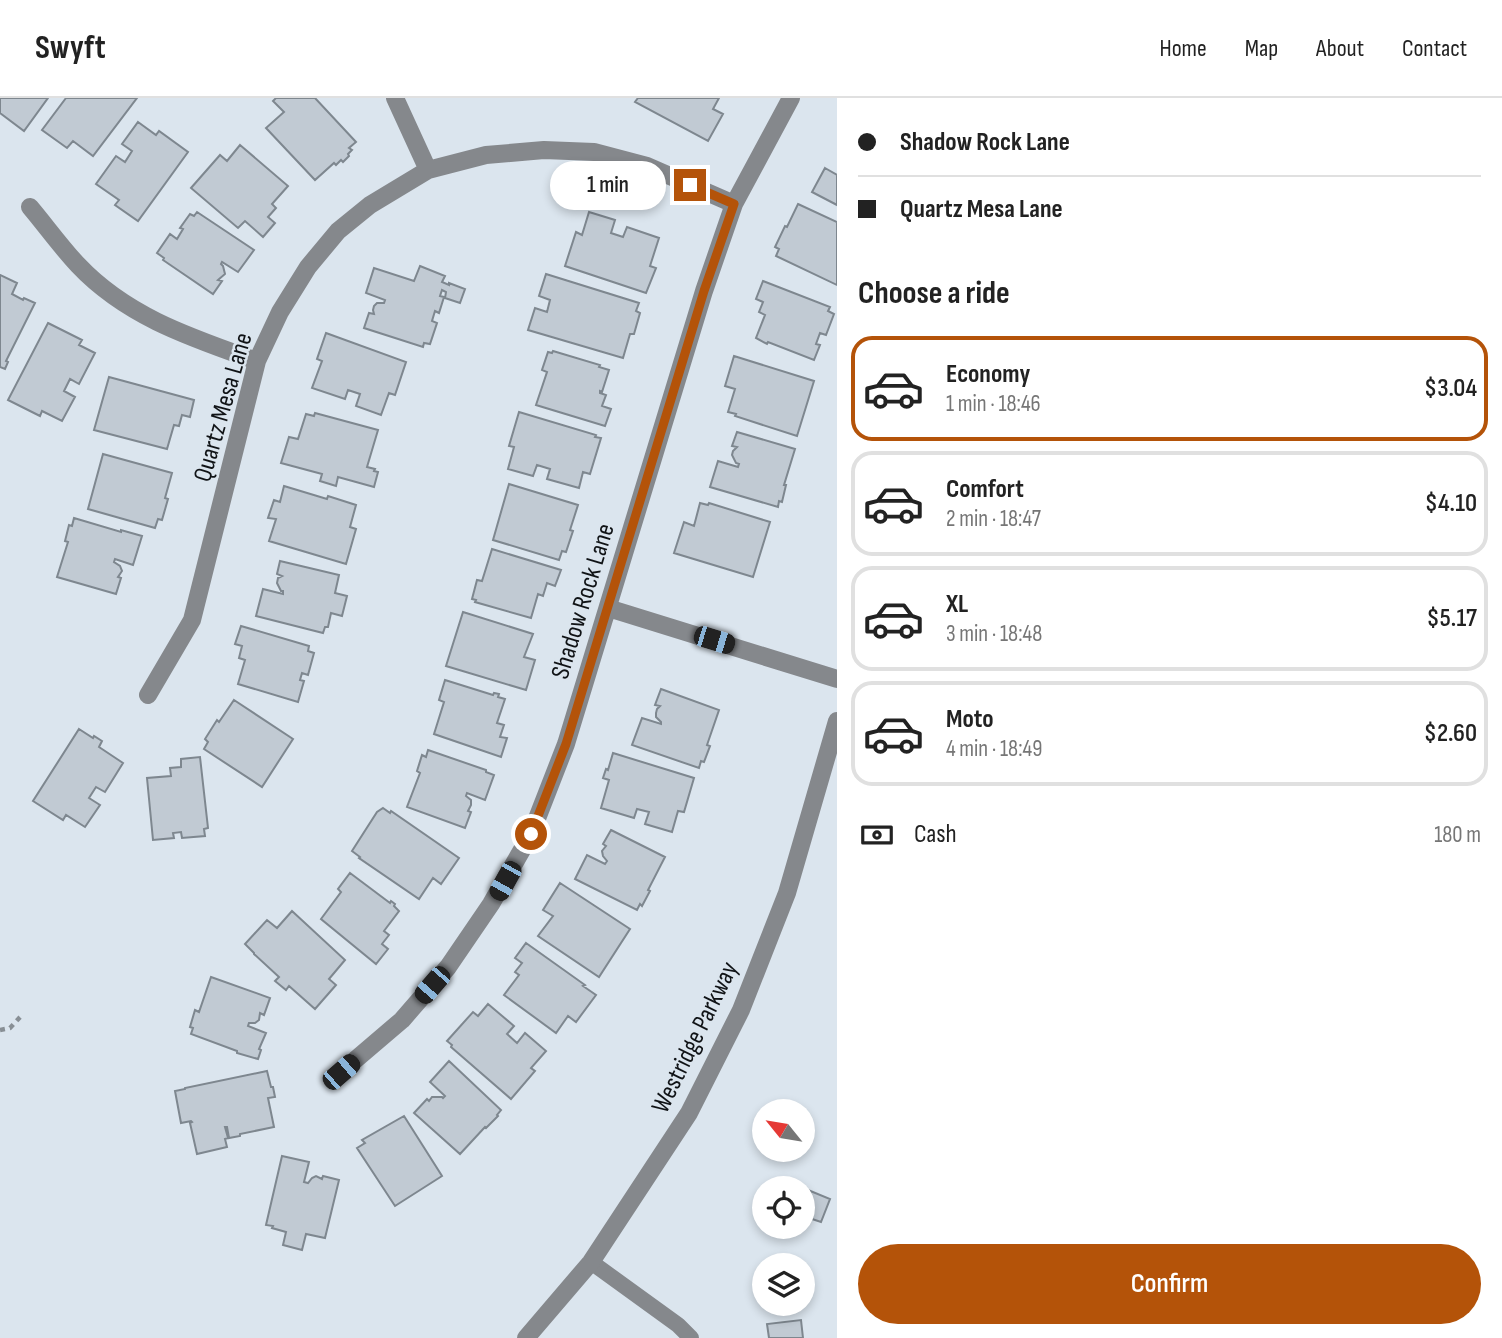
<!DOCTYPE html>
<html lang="en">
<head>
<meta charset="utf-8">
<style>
  :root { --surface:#fff; --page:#f6f6f6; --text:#222; --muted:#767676; --line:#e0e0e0; --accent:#b45309 }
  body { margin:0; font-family:"Sofia Sans Condensed",sans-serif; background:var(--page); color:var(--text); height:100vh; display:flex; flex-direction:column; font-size:26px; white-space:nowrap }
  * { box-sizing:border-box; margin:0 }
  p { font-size:23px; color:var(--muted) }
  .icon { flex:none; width:38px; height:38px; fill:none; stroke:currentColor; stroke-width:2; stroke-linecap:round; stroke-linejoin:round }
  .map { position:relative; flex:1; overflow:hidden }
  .drawer { display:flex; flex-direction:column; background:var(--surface); width:665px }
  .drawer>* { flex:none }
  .top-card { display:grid; align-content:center; height:154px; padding:0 21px; background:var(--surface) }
  .needle { width:46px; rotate:300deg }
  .buttons { position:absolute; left:752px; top:1001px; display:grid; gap:14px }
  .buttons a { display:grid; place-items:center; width:63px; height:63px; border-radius:50%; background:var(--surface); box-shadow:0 4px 10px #0003; font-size:35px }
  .end { position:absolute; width:32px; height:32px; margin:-16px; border:9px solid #b45309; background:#fff; box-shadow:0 0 0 4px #fff }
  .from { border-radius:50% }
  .bubble { position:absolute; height:49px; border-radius:24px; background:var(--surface); box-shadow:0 4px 10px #0003; font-size:23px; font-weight:600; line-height:49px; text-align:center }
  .car { position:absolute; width:21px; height:42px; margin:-21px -10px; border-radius:9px; box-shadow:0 0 5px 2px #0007; background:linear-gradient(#222 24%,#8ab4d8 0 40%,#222 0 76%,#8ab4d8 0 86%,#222 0) }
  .top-card b { display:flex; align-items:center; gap:24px; height:66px; font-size:26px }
  .top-card b+b { border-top:2px solid var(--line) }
  .top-card i { width:18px; height:18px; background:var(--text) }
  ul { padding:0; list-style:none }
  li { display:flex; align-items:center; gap:21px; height:105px; margin:0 14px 10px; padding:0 7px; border:4px solid var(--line); border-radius:21px }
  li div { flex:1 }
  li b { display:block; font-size:26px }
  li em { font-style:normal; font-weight:600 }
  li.selected { border-color:var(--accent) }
  li>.icon { width:63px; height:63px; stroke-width:1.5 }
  h2 { padding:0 21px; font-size:32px; line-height:84px }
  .pay { display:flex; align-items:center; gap:18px; height:77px; padding:0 21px; font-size:26px }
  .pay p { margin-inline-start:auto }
  .action { display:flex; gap:14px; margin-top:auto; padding:14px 21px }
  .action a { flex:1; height:80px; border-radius:42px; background:var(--accent); color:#fff; font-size:28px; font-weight:600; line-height:80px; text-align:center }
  header { display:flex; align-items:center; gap:42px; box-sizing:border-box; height:98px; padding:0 35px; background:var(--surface); border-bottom:2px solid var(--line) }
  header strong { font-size:33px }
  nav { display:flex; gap:38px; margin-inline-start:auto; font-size:24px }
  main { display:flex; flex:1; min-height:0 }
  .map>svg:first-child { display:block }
  .building { fill:#c1cad3; stroke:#7e878f; stroke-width:2 }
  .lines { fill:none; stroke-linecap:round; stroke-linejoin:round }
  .path { stroke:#888f95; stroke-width:4.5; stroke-dasharray:5 5; stroke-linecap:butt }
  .service { stroke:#85888c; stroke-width:16 }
  .minor { stroke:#85888c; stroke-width:18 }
  .tertiary { stroke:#85888c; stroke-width:18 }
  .route { stroke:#b45309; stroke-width:9 }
  .labels { text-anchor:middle; stroke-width:5; stroke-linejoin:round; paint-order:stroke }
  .street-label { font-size:26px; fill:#101316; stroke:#dbe5ee }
</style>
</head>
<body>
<header>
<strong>Swyft</strong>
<nav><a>Home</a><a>Map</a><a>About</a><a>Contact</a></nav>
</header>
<main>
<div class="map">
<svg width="837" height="1240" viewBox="0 0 837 1240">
  <rect width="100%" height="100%" fill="#dbe5ee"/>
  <path class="building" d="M 0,0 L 48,0 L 24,33 L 0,15 Z
    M 66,0 L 137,0 L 93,58 L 73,43 L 67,50 L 42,32 Z
    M 276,0 L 315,0 L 356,44 L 349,50 L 352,52 L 348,56 L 349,58 L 343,64 L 341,62 L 336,67 L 334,65 L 315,82 L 266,30 L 284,14 L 273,3 Z
    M 638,0 L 719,0 L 713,11 L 723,16 L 708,43 L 635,4 Z
    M 138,24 L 156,37 L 159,33 L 188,54 L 138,123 L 115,107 L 119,102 L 96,86 L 116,58 L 125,64 L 132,53 L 122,46 Z
    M 240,47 L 288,88 L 272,106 L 276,110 L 268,119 L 275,125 L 263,139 L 245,123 L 238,130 L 191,90 L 220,57 L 227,63 Z
    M 825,70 L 837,77 L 837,107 L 812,94 Z
    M 798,106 L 837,124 L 837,187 L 776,158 L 779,151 L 775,149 L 785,128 L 787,129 Z
    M 197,114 L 254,152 L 238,174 L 222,164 L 221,166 L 223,168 L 225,176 L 218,182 L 222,183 L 213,196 L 163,162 L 164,160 L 157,155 L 170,136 L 177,141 L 183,131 L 180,130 L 190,116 L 194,118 Z
    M 589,114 L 615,122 L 611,135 L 623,139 L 627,129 L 659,140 L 650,168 L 656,170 L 646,195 L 565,168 L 576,134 L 582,137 Z
    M 420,168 L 445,178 L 442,184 L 449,187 L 449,185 L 465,191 L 460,205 L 445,200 L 446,194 L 442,192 L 440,198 L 444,199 L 439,215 L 435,213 L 432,223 L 437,225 L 430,246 L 424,245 L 423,249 L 364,230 L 369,215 L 374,216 L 373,212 L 374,208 L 377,205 L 384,205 L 385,202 L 366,195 L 374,170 L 414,183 Z
    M 546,176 L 639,205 L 636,213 L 640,215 L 634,236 L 630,236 L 623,260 L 528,232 L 535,210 L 547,214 L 550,202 L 539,198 Z
    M 0,177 L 17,185 L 12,196 L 23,202 L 24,200 L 35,205 L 6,263 L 8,264 L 5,271 L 0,269 Z
    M 763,183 L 830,209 L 828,213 L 834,216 L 826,237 L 820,235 L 816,246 L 820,247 L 814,262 L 768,244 L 767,246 L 756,240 L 765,217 L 759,214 L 763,204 L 756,201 Z
    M 48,225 L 82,242 L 79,247 L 95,255 L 79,286 L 70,281 L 64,293 L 75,299 L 62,323 L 42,313 L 40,318 L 8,302 Z
    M 326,235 L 406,264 L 395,297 L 389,295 L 381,317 L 356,308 L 360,296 L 348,292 L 345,301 L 312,290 L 322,263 L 317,261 Z
    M 553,253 L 600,267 L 599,269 L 609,272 L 602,294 L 600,293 L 600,295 L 606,297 L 602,308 L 611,311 L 605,328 L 536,307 L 547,274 L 542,272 L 548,254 L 552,255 Z
    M 734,258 L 814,283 L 797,338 L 735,318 L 736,316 L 728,314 L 735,291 L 725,288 Z
    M 109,279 L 194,302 L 190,319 L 182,317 L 179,328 L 174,327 L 167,351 L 94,332 Z
    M 519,314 L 596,337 L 595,339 L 601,340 L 590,376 L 583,374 L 579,390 L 547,381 L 550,371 L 537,367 L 533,378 L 508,371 L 514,349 L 509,348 Z
    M 315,315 L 378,332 L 367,369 L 375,371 L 374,373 L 378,374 L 374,389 L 338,379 L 336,388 L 320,383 L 322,376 L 281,365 L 289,339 L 298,341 L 306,316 L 314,318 Z
    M 737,334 L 795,351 L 784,387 L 786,387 L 782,404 L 779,403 L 778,409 L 710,389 L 718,363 L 738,369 L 739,366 L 736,365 L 732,357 L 733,353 L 737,349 L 732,348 Z
    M 103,356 L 172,375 L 165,400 L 168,401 L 162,422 L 158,421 L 155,430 L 88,411 Z
    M 509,386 L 578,407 L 570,432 L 573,433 L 566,454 L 562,453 L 559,462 L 493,442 Z
    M 284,388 L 327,401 L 328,398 L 356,407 L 350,429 L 356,431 L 346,466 L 269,443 L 276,421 L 268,420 L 274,402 L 280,404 Z
    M 700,405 L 708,407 L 709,405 L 770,424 L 753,479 L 674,455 L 684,424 L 694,428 Z
    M 74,420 L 121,434 L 121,432 L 142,438 L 133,467 L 115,461 L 114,464 L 120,468 L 122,473 L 118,479 L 121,480 L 116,496 L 57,479 L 68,444 L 65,443 L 69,427 L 72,428 Z
    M 492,451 L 561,472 L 555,488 L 547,485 L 543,498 L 538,496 L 531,520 L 475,504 L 476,502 L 472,501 L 477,482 L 482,483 Z
    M 280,463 L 339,477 L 335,495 L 347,498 L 342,518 L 331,515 L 328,529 L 325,529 L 323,535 L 256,518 L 263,491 L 283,496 L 283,493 L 281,493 L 277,485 L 278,480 L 282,478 L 277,476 Z
    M 463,514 L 533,536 L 524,559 L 535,562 L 526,592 L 446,568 Z
    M 241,528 L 309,548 L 308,553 L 314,555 L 308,577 L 302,575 L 300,582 L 304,583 L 298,604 L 238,586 L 245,562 L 239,560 L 242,548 L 235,546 Z
    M 445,582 L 493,597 L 494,595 L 499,596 L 498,599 L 505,601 L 497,625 L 504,627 L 500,639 L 507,640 L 501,659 L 434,636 L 444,604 L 439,602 Z
    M 661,591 L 719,612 L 707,647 L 710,648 L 704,664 L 701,663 L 699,670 L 632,647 L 642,620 L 661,626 L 661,624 L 656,619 L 656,615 L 657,611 L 660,608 L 655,607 Z
    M 234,602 L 293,641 L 262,689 L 204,651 L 208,644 L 205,641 L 217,622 L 219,624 Z
    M 79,631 L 93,640 L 94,638 L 102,643 L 99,649 L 123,665 L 105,694 L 96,689 L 89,700 L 100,707 L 85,729 L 66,717 L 63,722 L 33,703 Z
    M 428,652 L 486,672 L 486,674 L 494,677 L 485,702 L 467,695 L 466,698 L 471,702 L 471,707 L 468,713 L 471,714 L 465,730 L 407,709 L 420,675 L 417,673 L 422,657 L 426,659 Z
    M 613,655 L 694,680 L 684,714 L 678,713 L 672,734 L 645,726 L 649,714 L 637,711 L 634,720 L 601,710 L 609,682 L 603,680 L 606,671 L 608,672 Z
    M 200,659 L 208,730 L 204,731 L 205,738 L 182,740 L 181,734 L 173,735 L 174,740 L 153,742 L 147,680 L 171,678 L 170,670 L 181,669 L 181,661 Z
    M 383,710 L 390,715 L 391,713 L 459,760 L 441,786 L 433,780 L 419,801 L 359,760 L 360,759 L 352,753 L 377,714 Z
    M 611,732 L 665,759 L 648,792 L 650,793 L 642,808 L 640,806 L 637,812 L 575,781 L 587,757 L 605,766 L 607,763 L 603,758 L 602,753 L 606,748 L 603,746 Z
    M 350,775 L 390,805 L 391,803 L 395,806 L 394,808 L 399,813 L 384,833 L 389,837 L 382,846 L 388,851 L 376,866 L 321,821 L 341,794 L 338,791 Z
    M 560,785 L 630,831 L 599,879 L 538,838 L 553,818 L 543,812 Z
    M 292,813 L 345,862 L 329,881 L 336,887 L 315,911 L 289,888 L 286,892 L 275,883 L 279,879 L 254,856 L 254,855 L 245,846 L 267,822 L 277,830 Z
    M 526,845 L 585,887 L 583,888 L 596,897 L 576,924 L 568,918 L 556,935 L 504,897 L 519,877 L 515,874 L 522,865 L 515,860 Z
    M 211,879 L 270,900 L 264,917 L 260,915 L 259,922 L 255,925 L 249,925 L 248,928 L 266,935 L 259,951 L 261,952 L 258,961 L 237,955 L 237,953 L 191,936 L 193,930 L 190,929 L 195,912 L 199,914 Z
    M 488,906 L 514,928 L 507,936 L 517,945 L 525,935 L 546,953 L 531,970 L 535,973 L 511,1001 L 451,949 L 452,947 L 447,943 L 473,914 L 478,918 Z
    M 449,963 L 501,1012 L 497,1017 L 498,1018 L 486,1030 L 485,1029 L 460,1056 L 414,1015 L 427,1001 L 429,1003 L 432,999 L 442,999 L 443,1000 L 445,998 L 430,984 Z
    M 267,973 L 271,989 L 273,989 L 275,999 L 268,1000 L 274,1029 L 240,1036 L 240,1038 L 229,1040 L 227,1029 L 225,1029 L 228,1040 L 225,1041 L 227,1049 L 197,1056 L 190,1025 L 192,1024 L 191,1023 L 181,1025 L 175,993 L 185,991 L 185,990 Z
    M 404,1018 L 442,1078 L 395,1108 L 357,1050 L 365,1045 L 362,1042 Z
    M 282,1058 L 309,1064 L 304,1084 L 308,1085 L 312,1080 L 316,1078 L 322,1081 L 323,1078 L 339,1082 L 325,1140 L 306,1136 L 302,1152 L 283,1147 L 286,1134 L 272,1130 L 273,1128 L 266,1127 Z
    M 808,1092 L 830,1101 L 821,1124 L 803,1118 L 803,1104 Z
    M 801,1222 L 803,1240 L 769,1240 L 767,1226 Z"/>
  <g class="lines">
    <path class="path" d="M 0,932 L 10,930 L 22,917"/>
    <path class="service" d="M 591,1164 L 678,1227 L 691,1240"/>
    <path class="minor" d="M 395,0 L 428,72
      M 30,109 C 46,128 61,149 78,167 C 127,219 192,240 257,263
      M 608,510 L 837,581
      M 148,597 L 192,522 L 257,263 L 280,214 L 308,169 L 338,133 L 370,107 L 428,72 L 486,57 L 544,52 L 594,54 L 647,68 L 734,106
      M 341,974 L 402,922 L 448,869 L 491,806 L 531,736 L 566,646 L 704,193 L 734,106 L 791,0"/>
    <path class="tertiary" d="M 526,1240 L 591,1164 L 689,1015 L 741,912 L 787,795 L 837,623"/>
  </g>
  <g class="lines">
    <path class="route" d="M 531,736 L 566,646 L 704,193 L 734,106 L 690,87"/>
  </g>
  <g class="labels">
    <g class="street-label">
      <text transform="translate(222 309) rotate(-74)" y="9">Quartz Mesa Lane</text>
      <text transform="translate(582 503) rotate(-73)" y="9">Shadow Rock Lane</text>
      <text transform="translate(694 939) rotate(-64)" y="9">Westridge Parkway</text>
    </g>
  </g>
</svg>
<div class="buttons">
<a><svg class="needle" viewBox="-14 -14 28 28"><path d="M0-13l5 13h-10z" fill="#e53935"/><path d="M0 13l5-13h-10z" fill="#767676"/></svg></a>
<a><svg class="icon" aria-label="locate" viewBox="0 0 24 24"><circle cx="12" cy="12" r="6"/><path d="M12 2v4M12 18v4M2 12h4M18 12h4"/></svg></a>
<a><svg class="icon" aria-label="layers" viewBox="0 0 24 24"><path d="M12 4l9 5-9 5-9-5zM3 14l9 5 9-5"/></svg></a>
</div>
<i class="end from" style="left:531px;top:736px"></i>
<i class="end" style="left:690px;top:87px"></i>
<div class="bubble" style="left:550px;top:63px;width:116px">1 min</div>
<i class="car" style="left:714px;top:542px;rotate:107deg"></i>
<i class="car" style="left:505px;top:783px;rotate:209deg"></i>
<i class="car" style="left:432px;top:887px;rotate:221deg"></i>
<i class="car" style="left:341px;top:974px;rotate:49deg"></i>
</div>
<section class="drawer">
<div class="top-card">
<b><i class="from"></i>Shadow Rock Lane</b>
<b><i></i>Quartz Mesa Lane</b>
</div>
<h2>Choose a ride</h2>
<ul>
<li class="selected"><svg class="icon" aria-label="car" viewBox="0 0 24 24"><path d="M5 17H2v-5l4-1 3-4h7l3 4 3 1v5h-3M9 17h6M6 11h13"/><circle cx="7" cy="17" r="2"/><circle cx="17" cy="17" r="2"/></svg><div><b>Economy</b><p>1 min · 18:46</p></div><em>$3.04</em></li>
<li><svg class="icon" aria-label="car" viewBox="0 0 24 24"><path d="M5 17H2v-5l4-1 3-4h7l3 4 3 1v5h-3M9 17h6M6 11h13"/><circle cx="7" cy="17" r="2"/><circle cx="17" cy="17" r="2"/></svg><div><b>Comfort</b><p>2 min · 18:47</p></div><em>$4.10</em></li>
<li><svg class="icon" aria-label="car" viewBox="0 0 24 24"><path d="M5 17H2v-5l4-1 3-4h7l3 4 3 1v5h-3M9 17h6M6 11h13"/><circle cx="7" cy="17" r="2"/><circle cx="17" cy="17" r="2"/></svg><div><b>XL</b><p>3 min · 18:48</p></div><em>$5.17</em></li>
<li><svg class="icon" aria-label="car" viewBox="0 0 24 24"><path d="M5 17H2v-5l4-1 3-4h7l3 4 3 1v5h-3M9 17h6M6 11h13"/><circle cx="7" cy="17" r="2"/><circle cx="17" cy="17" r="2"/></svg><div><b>Moto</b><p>4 min · 18:49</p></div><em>$2.60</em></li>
</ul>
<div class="pay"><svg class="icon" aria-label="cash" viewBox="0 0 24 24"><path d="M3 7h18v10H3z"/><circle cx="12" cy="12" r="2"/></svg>Cash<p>180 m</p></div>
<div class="action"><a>Confirm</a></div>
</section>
</main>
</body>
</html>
